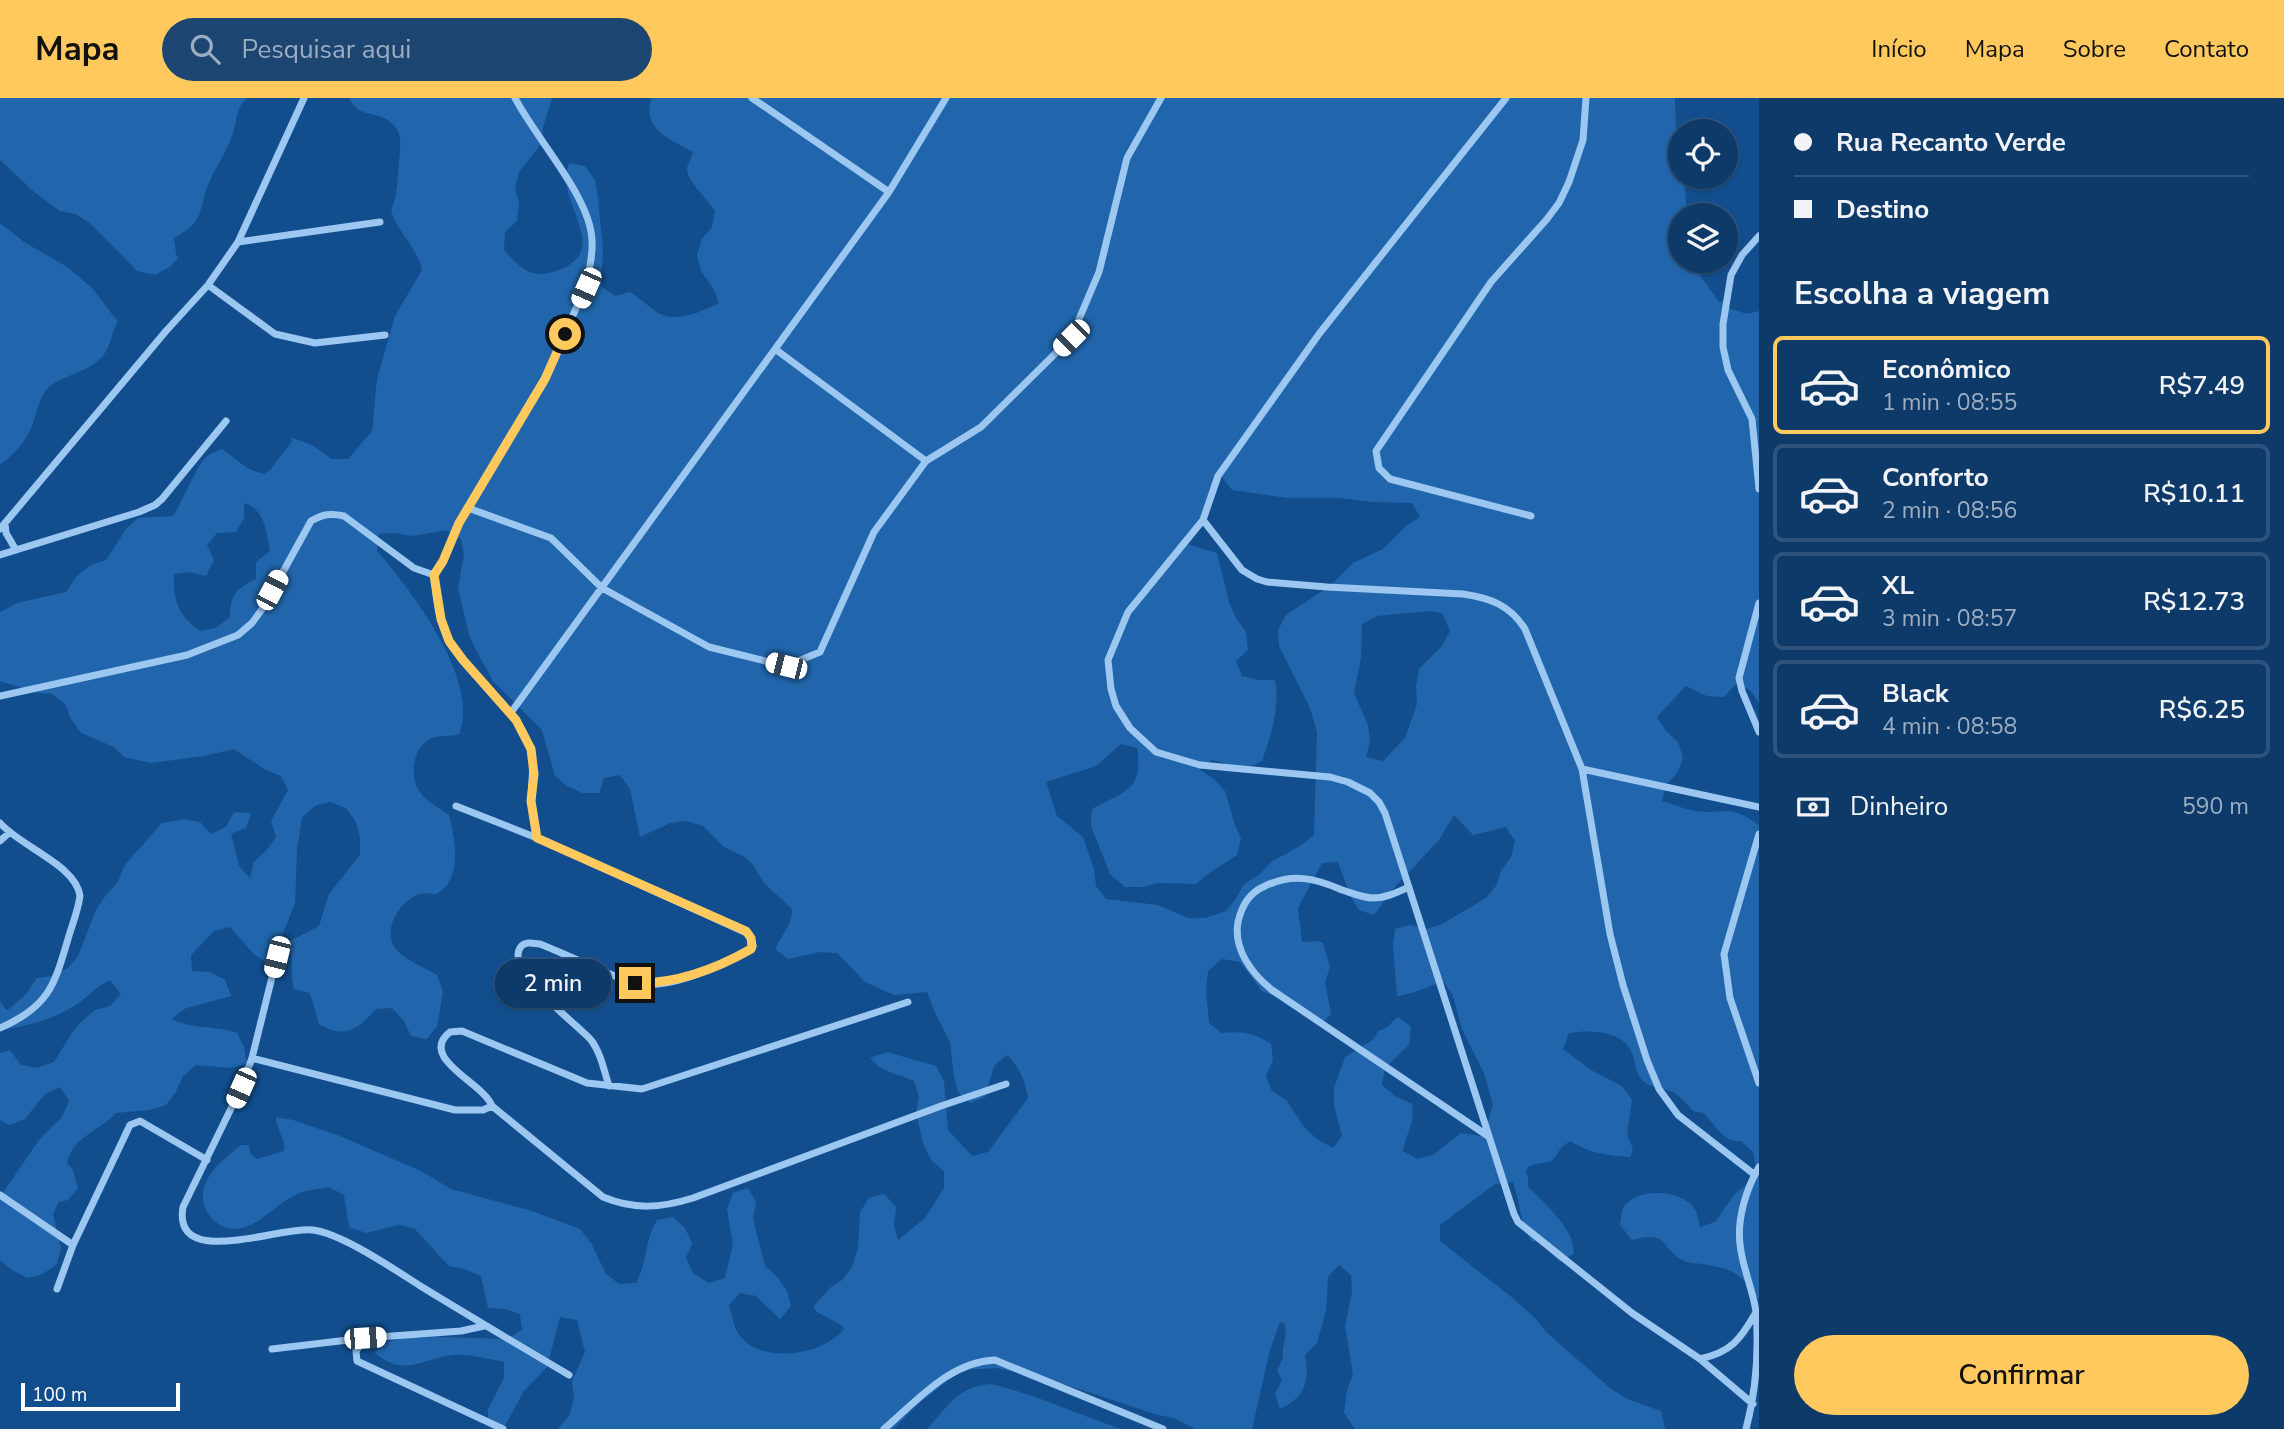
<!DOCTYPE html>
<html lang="pt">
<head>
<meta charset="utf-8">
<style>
  :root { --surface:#0e3a6a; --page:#1c4572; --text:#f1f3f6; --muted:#9badc1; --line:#2e547e; --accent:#ffc95d }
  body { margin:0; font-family:"Nunito Sans",sans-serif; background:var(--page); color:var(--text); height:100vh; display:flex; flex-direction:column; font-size:26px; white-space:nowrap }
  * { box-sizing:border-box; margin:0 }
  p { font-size:23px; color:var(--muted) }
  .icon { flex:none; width:38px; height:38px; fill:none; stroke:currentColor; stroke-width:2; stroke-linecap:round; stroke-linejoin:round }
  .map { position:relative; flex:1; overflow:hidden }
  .sheet { display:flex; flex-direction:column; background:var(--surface); width:525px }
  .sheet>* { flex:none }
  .banner { display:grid; align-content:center; height:154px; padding:0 35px; background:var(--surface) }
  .controls { position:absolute; left:1668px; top:21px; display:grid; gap:14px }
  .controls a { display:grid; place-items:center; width:70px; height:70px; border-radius:50%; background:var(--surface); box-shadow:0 2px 5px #0004,0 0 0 2px var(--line); font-size:35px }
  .scale { position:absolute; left:21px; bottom:18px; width:159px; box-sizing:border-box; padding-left:7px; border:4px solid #fff; border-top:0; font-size:19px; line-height:24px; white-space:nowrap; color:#fff; -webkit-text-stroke:5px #124e8e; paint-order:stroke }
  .end { position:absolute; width:32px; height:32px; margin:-16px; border:9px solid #ffc95d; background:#111; box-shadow:0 0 0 4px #111 }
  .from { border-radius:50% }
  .bubble { position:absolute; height:49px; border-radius:24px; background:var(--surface); box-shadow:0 2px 5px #0004,0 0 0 2px var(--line); font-size:23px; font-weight:600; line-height:49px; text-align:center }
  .car { position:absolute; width:21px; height:42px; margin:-21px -10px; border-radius:9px; box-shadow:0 0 5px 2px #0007; background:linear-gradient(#fff 24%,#345 0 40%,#fff 0 76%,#345 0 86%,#fff 0) }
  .banner b { display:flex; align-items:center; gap:24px; height:66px; font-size:26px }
  .banner b+b { border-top:2px solid var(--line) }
  .banner i { width:18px; height:18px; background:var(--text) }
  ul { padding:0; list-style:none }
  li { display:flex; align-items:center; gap:21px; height:98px; margin:0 14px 10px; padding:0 21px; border:4px solid var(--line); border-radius:10px }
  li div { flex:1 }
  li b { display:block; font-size:26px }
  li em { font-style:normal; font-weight:600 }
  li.active { border-color:var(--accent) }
  li>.icon { width:63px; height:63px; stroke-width:1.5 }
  h2 { padding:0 35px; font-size:32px; line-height:84px }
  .pay { display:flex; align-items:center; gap:18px; height:77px; padding:0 35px; font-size:26px }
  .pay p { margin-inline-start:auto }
  .button { display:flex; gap:14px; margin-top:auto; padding:14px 35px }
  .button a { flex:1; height:80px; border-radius:42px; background:var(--accent); color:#111; font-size:28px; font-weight:600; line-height:80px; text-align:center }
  header { display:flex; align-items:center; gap:42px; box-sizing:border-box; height:98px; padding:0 35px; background:var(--accent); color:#111 }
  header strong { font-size:33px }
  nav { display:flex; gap:38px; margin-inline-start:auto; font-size:24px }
  .search { width:490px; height:63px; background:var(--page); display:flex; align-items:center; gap:18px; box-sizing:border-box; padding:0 24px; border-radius:38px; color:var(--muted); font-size:26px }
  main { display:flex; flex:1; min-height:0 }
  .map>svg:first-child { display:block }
  .green { fill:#2166ac; fill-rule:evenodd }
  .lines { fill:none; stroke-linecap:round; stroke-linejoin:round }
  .street { stroke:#9cc7f1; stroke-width:7 }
  .route { stroke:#ffc95d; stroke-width:9 }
</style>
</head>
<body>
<header>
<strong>Mapa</strong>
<div class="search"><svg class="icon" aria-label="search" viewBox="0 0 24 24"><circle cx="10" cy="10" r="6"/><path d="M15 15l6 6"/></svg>Pesquisar aqui</div>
<nav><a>Início</a><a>Mapa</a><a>Sobre</a><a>Contato</a></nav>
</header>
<main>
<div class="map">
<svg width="1759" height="1331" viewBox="0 0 1759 1331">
  <rect width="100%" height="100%" fill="#124e8e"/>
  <path class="green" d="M 0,0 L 247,0 C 235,10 237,25 232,38 C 226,55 215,70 208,87 C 204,97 203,109 198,119 C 193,129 184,134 174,140 L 176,156 L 178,160 L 170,169 L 155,177 L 137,173 L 91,126 L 76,116 L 60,113 L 33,93 L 0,62 Z
    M 349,0 L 552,0 L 543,29 L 541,46 L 519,74 L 515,90 L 519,106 L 517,123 L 505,134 L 504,152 C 517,166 528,180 549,175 C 612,159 567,116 566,81 C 566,76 568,70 569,65 L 585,68 L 595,82 L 598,100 L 603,151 L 601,188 L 615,198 L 630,194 C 640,200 649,209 658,215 C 677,225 701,214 719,205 L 713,190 L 701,173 L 697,157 L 702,141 L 712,129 L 715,113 C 708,101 687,84 687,70 C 688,66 692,59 693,54 C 672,42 640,31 652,0 L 1675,0 L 1676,33 L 1680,61 L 1680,79 L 1684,79 L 1687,117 L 1680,117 L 1680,163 L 1690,163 L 1719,204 L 1724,203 L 1728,210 L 1747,216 L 1759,213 L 1759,605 L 1751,593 L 1737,585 L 1724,599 L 1707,598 L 1686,588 L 1657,619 L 1666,633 L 1678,644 L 1683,659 L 1678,674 L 1666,687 L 1662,703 C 1673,706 1684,711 1695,713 C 1726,717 1729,705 1759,727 L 1759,1202 C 1743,1180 1739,1172 1708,1167 C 1701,1165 1693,1166 1687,1164 C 1659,1153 1672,1131 1632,1142 L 1620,1127 C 1621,1122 1621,1114 1623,1110 C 1636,1088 1684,1091 1696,1113 C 1698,1118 1699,1124 1700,1129 L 1715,1124 L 1734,1097 L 1747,1086 L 1756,1070 L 1753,1054 L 1741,1043 C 1725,1046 1714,1026 1704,1015 L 1693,1013 C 1687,1006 1681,999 1673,994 C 1663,990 1651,990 1642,982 C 1634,974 1636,960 1630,951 C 1619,932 1588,932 1569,935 L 1563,951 L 1591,972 L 1622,988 L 1632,1002 L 1627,1036 L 1633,1051 L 1630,1059 C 1605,1057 1592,1056 1570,1043 L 1562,1049 L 1552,1063 L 1532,1067 L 1527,1070 L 1526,1075 L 1528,1078 L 1528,1089 C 1540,1099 1564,1124 1570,1138 C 1573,1144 1573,1150 1574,1156 L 1560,1164 L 1539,1144 L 1531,1143 C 1520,1124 1520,1104 1513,1084 L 1495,1086 L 1440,1127 L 1440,1143 L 1509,1197 L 1535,1220 L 1546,1234 L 1610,1290 L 1627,1301 L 1661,1313 L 1665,1331 L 1355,1331 L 1344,1315 L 1347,1292 L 1353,1276 L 1345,1228 L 1352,1194 L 1351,1177 L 1339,1167 L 1328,1179 L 1326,1213 L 1317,1245 L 1305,1257 C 1310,1284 1305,1299 1280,1311 L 1275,1296 L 1282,1282 L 1277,1272 L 1283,1260 C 1281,1248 1289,1237 1284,1225 L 1280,1224 L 1270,1252 L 1252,1331 L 1195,1331 L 1174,1320 L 1158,1317 L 1079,1291 L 1047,1281 L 996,1270 L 961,1272 L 918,1306 L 893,1331 L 558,1331 L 570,1316 L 574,1300 L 572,1283 L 585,1254 L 577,1222 L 560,1219 L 547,1269 L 524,1293 L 503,1331 L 492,1331 L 488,1328 L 488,1311 L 504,1280 L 504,1264 C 487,1261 470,1256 453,1257 C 421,1260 405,1281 374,1254 L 388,1244 L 404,1240 L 437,1239 L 507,1241 L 522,1232 L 520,1216 L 505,1211 L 488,1210 L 481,1178 L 465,1171 L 449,1168 L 414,1130 L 398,1127 L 366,1135 L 349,1129 L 344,1097 L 329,1089 C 317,1091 304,1092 293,1098 C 272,1109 253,1136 226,1130 C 220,1128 213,1122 209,1117 C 190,1087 220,1064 241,1047 L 249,1047 L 250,1056 L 257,1061 L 284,1053 C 286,1040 276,1032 276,1019 L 293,1022 L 340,1038 L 421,1073 L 451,1091 L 532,1113 L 580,1131 L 591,1145 L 606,1176 L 619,1186 L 636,1185 C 648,1163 644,1144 657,1122 L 673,1119 L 685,1130 L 692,1145 L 686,1160 L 693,1175 L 709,1185 L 725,1180 L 733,1146 L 727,1111 L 733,1095 L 748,1090 L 756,1104 L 753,1121 L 765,1168 L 777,1179 L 787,1193 L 791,1208 L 780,1221 L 756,1198 L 740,1195 L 729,1207 C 732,1217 734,1231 740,1238 C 762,1267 824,1257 844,1231 L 841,1227 L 817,1214 L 813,1209 L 831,1189 L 842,1182 L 852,1169 L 858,1150 L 860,1114 L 869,1100 L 884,1096 L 896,1109 L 894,1127 L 898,1142 L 925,1120 L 944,1090 L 944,1073 L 932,1063 L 924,1048 L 916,1015 L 919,999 L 914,983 C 895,974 884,976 870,960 L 887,954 L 936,968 L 944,983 L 948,1032 L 972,1058 L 988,1054 L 1028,1000 C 1025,982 1020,970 1007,957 L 994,968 L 985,999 L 970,1005 L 958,994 L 954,979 L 950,944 L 935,915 L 927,894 L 894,897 L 865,884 L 837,855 L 820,854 L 788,861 L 775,851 C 781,837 793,826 792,811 L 764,785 L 754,768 L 745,759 L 724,749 L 703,728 L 687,723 L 670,725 L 640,739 L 630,691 L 620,677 L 604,680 L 599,695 L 582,695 L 567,688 L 555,678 L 542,632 L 493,583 L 476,552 L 469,537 L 458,490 L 464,457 L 461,441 L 446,432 L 413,438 L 395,435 L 379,436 L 377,453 C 411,492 481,583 459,636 C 451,639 440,637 432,640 C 412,648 408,681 422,697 C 429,705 441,711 449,717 C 454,737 460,765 449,784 C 447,789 440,793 437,796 C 432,796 424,795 420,796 C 400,802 382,832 395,850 C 404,862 424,869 437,877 L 443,894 L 437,928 L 427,941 L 411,938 L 404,923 L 392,910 L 376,911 C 357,932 345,941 319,926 L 310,895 L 294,891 C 290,875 293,860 290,843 L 319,828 L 329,796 L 360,757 L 360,740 L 356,724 L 346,710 L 330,704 L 315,708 L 302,719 L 297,752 L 295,805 L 277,851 L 267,865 L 253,855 L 230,829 L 214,833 L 191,857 L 192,873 L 210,874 L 225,882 L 231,898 L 184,911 L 172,921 C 193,932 215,927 237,935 L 244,949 L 247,966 L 231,970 L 196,967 L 183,978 L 176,994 L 166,1007 L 150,1012 L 116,1015 C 100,1033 73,1038 67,1065 L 73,1072 L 78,1090 L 68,1102 L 59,1104 L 53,1116 L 61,1150 L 57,1166 L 43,1176 L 28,1180 L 12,1172 L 0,1162 L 0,1099 L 39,1042 L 62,1019 L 69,1003 L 60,989 L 45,996 L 25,1021 L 9,1027 L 0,1022 L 0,955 L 10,952 L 21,967 L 37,970 L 54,964 L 72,935 L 82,923 L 95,912 L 110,908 L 121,896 L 110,882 C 96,889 95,892 84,901 C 60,920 29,928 0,932 L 0,903 L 6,912 L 9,911 L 27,895 L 37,880 L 52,878 L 68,870 L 78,858 L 96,812 L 106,797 L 118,784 L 124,768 L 162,725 L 184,721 L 200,724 L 211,736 L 226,729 L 234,714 L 251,715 L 246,730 L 231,736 L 239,768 L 250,780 L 254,764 L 266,753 L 276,739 L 271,723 L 288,692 L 281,678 L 264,671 L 234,651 L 204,658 L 151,665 L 124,659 L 114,649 L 81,635 L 71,621 L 65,606 L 52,596 L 34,594 L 0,583 L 0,514 L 17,505 L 66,494 L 76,479 L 89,468 L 106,462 L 126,431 L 138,420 L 173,418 C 183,403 196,368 207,358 C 211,355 218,353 222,351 C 239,362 244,372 264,376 L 271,371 L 292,343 L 290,340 C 307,343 318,350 331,361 L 348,361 L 372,333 L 377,281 L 395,218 L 422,172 C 416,148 399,136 391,113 C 398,95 397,84 399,65 C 400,47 405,32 386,21 C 372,13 358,19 349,0 ZM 1222,379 L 1232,392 L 1287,400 L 1340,400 L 1374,404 L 1412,405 L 1420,419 L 1406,428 L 1383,451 L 1353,465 L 1330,488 L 1286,517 L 1278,532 L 1279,548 L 1310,610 L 1317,634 L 1314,737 L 1300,748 L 1271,764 L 1260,776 L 1244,786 L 1236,801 L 1226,813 L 1205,820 L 1188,820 L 1158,807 L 1106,801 L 1096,788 L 1094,771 L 1083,739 L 1057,718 L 1046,684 L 1096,668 L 1121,646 L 1137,650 C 1144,693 1124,693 1092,711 L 1091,728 L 1110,776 L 1125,789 L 1142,789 L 1159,785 L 1196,786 L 1208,776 L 1237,757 L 1241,741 L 1234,724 L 1225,693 L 1214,681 L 1200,672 L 1212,662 L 1245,671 L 1262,663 C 1271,636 1280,611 1275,582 L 1258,582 L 1242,578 L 1236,563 L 1248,552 L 1246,534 L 1236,520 L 1229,504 L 1217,455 L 1184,445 L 1213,401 ZM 244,405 C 265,411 267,435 270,453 L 256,464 L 256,481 C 236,491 230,496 230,519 L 216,530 L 200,533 C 178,517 173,503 174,476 L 190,474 L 206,478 L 214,462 L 207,447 L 217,435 L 236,434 L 244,420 ZM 1429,513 L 1442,515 L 1450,533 L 1442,548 L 1419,571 L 1416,588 L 1417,606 L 1405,640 L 1383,663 L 1366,659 L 1370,643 L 1368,627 L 1354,595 L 1361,560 L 1362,526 L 1377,518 ZM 1454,717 L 1473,737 L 1506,729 L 1515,743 L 1511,759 L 1501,773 L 1496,788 L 1486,800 L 1442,826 L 1427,831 L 1410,827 L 1395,831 L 1393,848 L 1397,898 C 1415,896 1427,888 1444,884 L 1453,898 L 1462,931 L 1484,975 L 1493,1007 L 1488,1023 L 1480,1038 L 1461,1035 L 1433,1057 L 1417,1061 L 1403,1053 C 1407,1032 1415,1027 1412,1006 L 1395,998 L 1382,987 L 1385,970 L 1409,947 L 1411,929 L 1398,919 L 1386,930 L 1378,933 L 1374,941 L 1345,959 L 1334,990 L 1334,1007 L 1342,1038 L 1333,1050 L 1317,1041 L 1305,1030 L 1286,1002 L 1272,993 L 1266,978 L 1273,962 L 1271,946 C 1255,935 1242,933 1222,935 L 1209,925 L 1206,892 L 1208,873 L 1222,861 L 1240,864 L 1262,893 L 1278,900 L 1319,928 L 1331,916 L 1325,884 L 1330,869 L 1323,845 L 1318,843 L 1302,844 L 1298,810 L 1322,765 L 1338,764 L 1350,797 L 1359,812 L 1374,817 L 1394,790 L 1439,742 Z
    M 0,125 L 24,144 L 69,170 L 93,191 L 118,224 C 110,236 111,252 99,262 C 83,277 57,277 44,295 C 38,305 37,315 33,325 C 28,342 13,357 0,367 Z
    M 991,1286 C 1034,1296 1079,1317 1121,1331 L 927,1331 C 949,1308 956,1289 991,1286 Z"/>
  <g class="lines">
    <path class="street" d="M 752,0 L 889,94
      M 1506,0 L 1319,236 L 1218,378 L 1203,422 L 1128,514 L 1108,562 L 1111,591 L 1116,608 L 1130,630 L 1156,654 L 1200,667 L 1330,679 L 1348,684 L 1370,695 L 1379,704 L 1385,715 L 1514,1116 L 1518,1124 L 1632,1215 L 1700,1261 L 1753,1306
      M 1759,138 L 1742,157 L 1731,177 L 1723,226 L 1723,249 L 1728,272 L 1752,321 L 1759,391
      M 238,144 L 380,124
      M 208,187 L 275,236 L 315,245 L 385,237
      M 775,251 L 926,363 L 981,329 L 1071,240 L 1099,174 L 1127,60 L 1161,0
      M 468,410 L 551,440 L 602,490 L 709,549 L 786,568 L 820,554 L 874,434 L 926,363
      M 1531,418 L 1390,381 L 1379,370 L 1376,353 L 1491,184 L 1547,121 L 1559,105 L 1569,84 L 1583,42 L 1586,0
      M 1203,422 L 1242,472 L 1257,481 L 1267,484 L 1327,489 L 1463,496 C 1490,500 1510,507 1525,531 L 1582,671 L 1759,709
      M 5,425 L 6,435 L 16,452
      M 0,431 L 166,233 L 208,187 L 238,144 L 304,0
      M 0,457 L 139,414 L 155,407 L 162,401 L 226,323
      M 434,477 L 443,463 L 459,425 L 545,281 L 585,190 C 589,175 593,158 592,142 C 590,98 536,41 515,0
      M 1759,505 L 1739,580 L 1742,593 L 1759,634
      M 0,598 L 187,557 L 238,537 L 252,525 L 263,510 L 311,423 C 323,416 331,415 344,418 L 414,470 L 434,477 C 436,499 438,524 450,544 C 470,579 509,603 526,640 C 537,661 531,680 531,703 C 532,715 535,728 537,740
      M 510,616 L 889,94 L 946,0
      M 1582,671 L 1610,836 L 1623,887 L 1647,962 L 1659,991 L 1678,1017 L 1755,1077
      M 456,708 L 537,740 L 749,836 L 753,848 L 748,853 C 715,869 672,892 635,885 C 623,883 611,876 599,871 C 579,863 560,854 540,846 C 532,845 524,843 520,850 C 505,873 578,927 591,942 C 601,955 604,973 609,988
      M 0,725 C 21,749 76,767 80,798 C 78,813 72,827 68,841 C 54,889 48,909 0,930
      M 1759,736 L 1724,856 L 1730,900 L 1759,985
      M 0,743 L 9,735
      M 1409,789 C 1398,794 1386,800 1373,800 C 1363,800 1352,795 1342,792 C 1315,780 1293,775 1265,788 C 1249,795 1242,807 1238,824 C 1233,851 1252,876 1272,892 L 1488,1038
      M 277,859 L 252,960 L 241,990 L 183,1109 C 172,1173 282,1127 313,1132 C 343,1136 395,1172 422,1189 C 471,1219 520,1248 569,1277
      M 908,904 L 642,991 L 587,985 L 462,933 L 450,934 C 417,960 484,985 492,1008 L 603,1099 C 634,1112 661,1110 693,1100 L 941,1008 L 1006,986
      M 252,960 L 455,1012 L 483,1012 L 492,1008
      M 0,1097 L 73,1147
      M 57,1191 L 73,1147 L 130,1027 L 140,1023 L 207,1062
      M 365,1240 L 356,1253 L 357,1263 L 503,1331
      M 272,1251 L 365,1240 L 461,1233 L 484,1228
      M 1700,1261 C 1731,1254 1740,1242 1755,1216
      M 884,1331 C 917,1303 949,1264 995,1262 L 1163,1331
      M 1746,1331 C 1756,1293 1759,1253 1756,1214 C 1753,1191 1742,1169 1740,1146 C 1737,1121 1746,1091 1759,1069"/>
  </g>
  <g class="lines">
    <path class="route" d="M 565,236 L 545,281 L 459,425 L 443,463 L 434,477 L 441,521 L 449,543 L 463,562 L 516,622 L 531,651 L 534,676 L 531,703 L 537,740 L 746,833 L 751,840 L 752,848 L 751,851 C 716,871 675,886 635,885"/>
  </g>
</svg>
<div class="controls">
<a><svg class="icon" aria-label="locate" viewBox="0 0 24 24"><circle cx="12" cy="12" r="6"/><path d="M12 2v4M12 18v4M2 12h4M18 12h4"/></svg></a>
<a><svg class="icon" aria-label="layers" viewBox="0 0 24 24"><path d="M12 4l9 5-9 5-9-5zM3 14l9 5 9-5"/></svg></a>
</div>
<div class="scale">100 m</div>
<i class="end from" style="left:565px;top:236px"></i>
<i class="end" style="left:635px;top:885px"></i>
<div class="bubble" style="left:495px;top:861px;width:116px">2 min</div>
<i class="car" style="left:586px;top:190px;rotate:204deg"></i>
<i class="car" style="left:1071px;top:240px;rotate:225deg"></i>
<i class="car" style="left:272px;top:492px;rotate:28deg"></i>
<i class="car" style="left:786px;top:568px;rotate:284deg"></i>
<i class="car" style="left:277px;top:859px;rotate:194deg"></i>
<i class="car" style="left:241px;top:990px;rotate:204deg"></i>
<i class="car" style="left:365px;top:1240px;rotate:86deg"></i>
</div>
<section class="sheet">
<div class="banner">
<b><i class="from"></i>Rua Recanto Verde</b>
<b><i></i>Destino</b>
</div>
<h2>Escolha a viagem</h2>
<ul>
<li class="active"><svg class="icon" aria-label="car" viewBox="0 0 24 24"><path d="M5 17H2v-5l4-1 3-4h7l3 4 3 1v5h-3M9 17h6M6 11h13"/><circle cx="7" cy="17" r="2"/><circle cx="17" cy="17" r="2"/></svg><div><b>Econômico</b><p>1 min · 08:55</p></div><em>R$7.49</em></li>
<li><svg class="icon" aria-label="car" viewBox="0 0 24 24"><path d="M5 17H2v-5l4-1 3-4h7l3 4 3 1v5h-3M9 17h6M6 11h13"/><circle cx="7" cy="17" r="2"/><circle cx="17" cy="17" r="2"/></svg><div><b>Conforto</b><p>2 min · 08:56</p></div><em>R$10.11</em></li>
<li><svg class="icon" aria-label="car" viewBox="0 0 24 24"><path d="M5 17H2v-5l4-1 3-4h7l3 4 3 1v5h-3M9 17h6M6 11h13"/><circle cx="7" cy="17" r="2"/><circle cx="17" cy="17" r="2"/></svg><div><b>XL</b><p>3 min · 08:57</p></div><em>R$12.73</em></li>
<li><svg class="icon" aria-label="car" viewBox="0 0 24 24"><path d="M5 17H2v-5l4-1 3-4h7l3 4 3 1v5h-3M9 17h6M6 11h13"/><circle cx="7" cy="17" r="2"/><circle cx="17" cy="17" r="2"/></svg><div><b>Black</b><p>4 min · 08:58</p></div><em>R$6.25</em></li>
</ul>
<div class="pay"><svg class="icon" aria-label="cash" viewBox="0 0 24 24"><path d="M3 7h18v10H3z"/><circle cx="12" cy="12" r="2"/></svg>Dinheiro<p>590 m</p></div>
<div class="button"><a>Confirmar</a></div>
</section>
</main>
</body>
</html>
